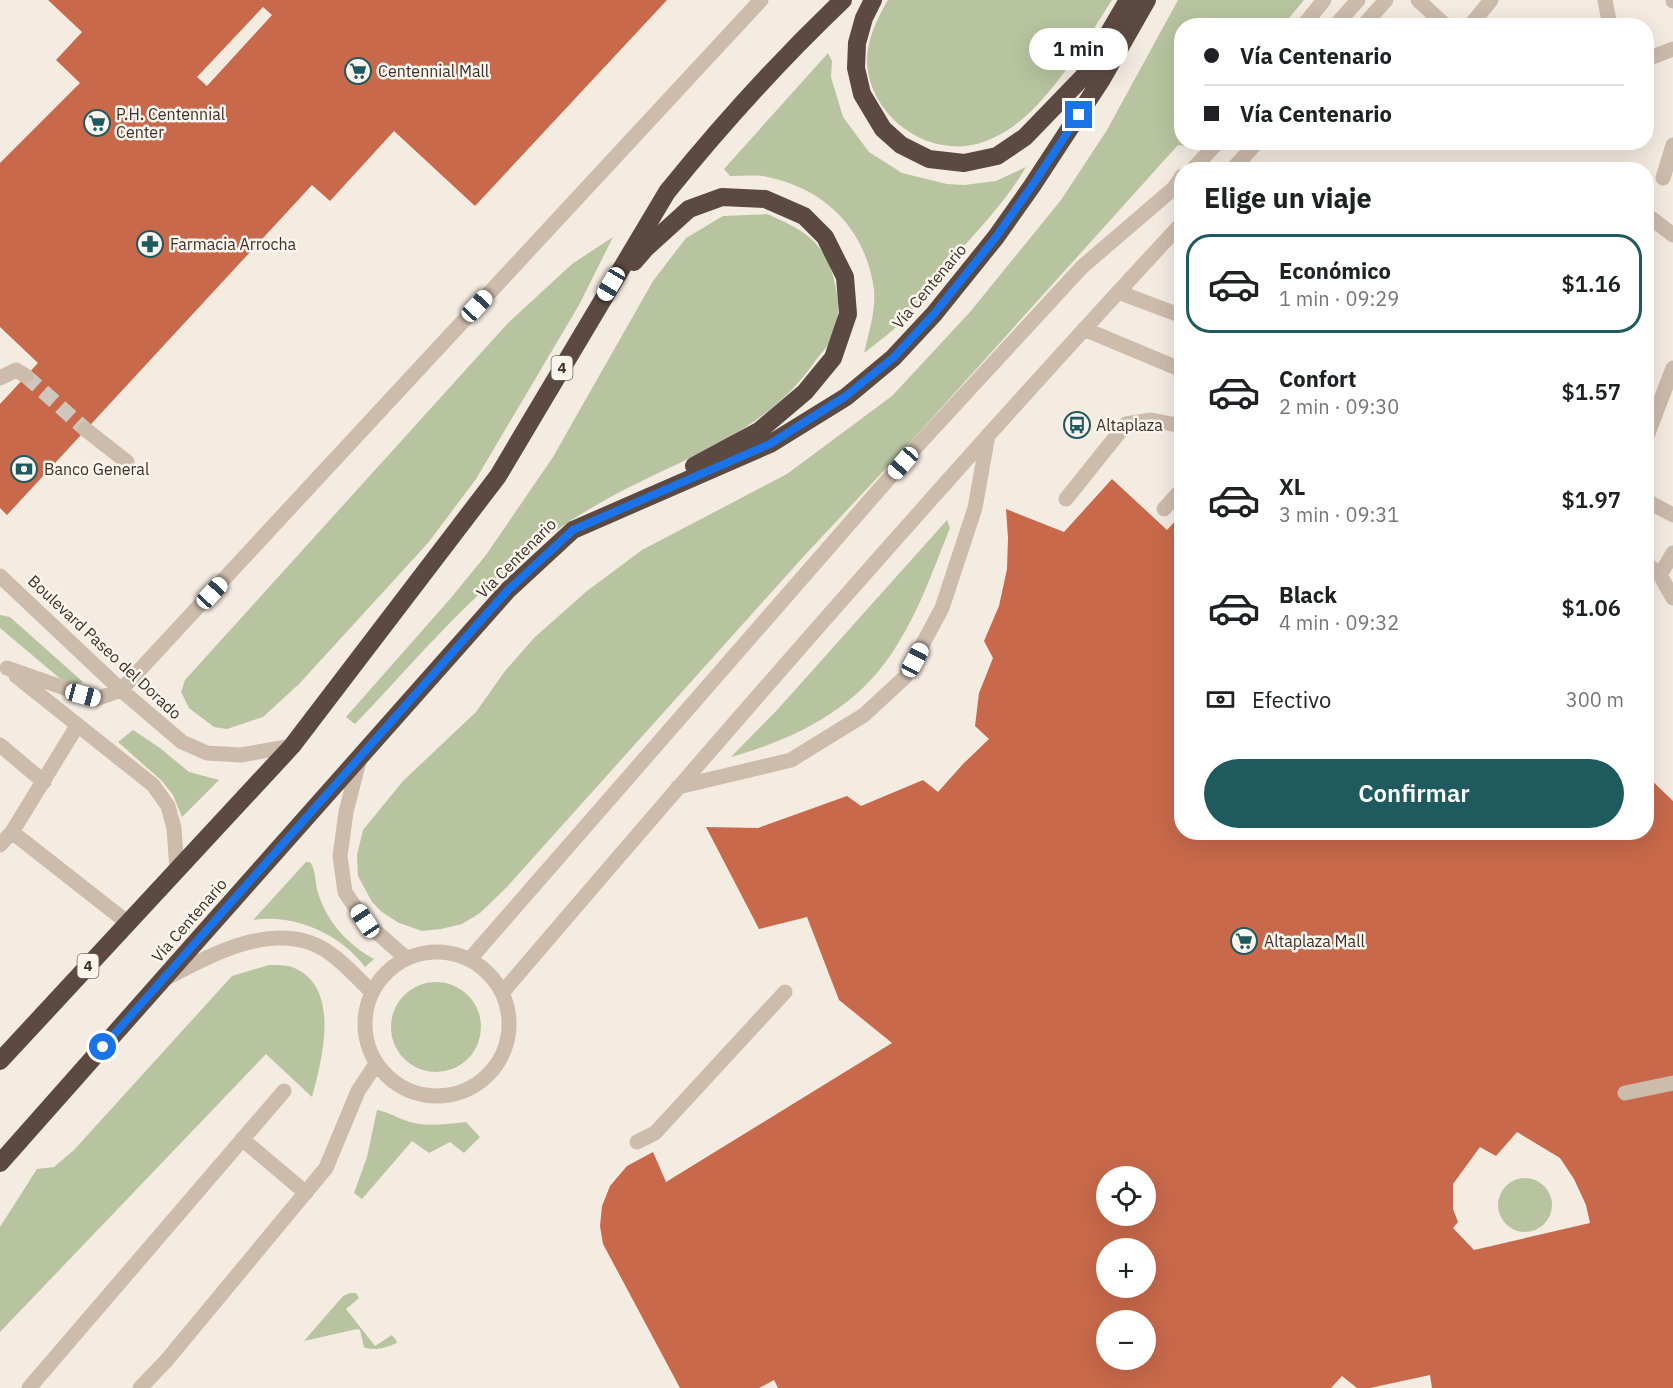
<!DOCTYPE html>
<html lang="es">
<head>
<meta charset="utf-8">
<style>
  :root { --surface:#fff; --page:#f2f2f2; --text:#202124; --muted:#757577; --line:#e0e0e0; --accent:#1f5a5e }
  body { margin:0; font-family:"IBM Plex Sans",sans-serif; background:var(--page); color:var(--text); height:100vh; display:flex; flex-direction:column; font-size:22px; white-space:nowrap }
  * { box-sizing:border-box; margin:0 }
  p { font-size:20px; color:var(--muted) }
  .icon { flex:none; width:33px; height:33px; fill:none; stroke:currentColor; stroke-width:2; stroke-linecap:round; stroke-linejoin:round }
  .map { position:relative; flex:1; overflow:hidden }
  .panel { position:absolute; left:1174px; top:162px; width:480px; height:678px; display:flex; flex-direction:column; background:var(--surface); border-radius:24px; box-shadow:0 6px 24px #0002 }
  .panel>* { flex:none }
  .top-card { position:absolute; left:1174px; top:18px; width:480px; height:132px; border-radius:24px; box-shadow:0 6px 24px #0002; display:grid; align-content:center; height:132px; padding:0 30px; background:var(--surface) }
  .buttons { position:absolute; left:1096px; top:1166px; display:grid; gap:12px }
  .buttons a { display:grid; place-items:center; width:60px; height:60px; border-radius:50%; background:var(--surface); box-shadow:0 6px 24px #0002; font-size:30px }
  .end { position:absolute; width:27px; height:27px; margin:-14px; border:8px solid #1a73e8; background:#fff; box-shadow:0 0 0 3px #fff }
  .from { border-radius:50% }
  .bubble { position:absolute; height:42px; border-radius:21px; background:var(--surface); box-shadow:0 6px 24px #0002; font-size:20px; font-weight:600; line-height:42px; text-align:center }
  .car { position:absolute; width:18px; height:36px; margin:-18px -9px; border-radius:8px; box-shadow:0 0 4px 2px #0007; background:linear-gradient(#fff 24%,#345 0 40%,#fff 0 76%,#345 0 86%,#fff 0) }
  .top-card b { display:flex; align-items:center; gap:21px; height:57px; font-size:22px }
  .top-card b+b { border-top:2px solid var(--line) }
  .top-card i { width:15px; height:15px; background:var(--text) }
  ul { padding:0; list-style:none }
  li { display:flex; align-items:center; gap:18px; height:99px; margin:0 12px 9px; padding:0 18px; border:3px solid transparent; border-radius:24px }
  li div { flex:1 }
  li b { display:block; font-size:22px }
  li em { font-style:normal; font-weight:600 }
  li.selected { border-color:var(--accent) }
  li>.icon { width:54px; height:54px; stroke-width:1.5 }
  h2 { padding:0 30px; font-size:27px; line-height:72px }
  .pay { display:flex; align-items:center; gap:15px; height:66px; padding:0 30px; font-size:22px }
  .pay p { margin-inline-start:auto }
  .button { display:flex; gap:12px; margin-top:auto; padding:12px 30px }
  .button a { flex:1; height:69px; border-radius:36px; background:var(--accent); color:#fff; font-size:24px; font-weight:600; line-height:69px; text-align:center }
  .map>svg:first-child { display:block }
  .green { fill:#b8c4a0 }
  .building { fill:#c8694b; fill-rule:evenodd }
  .lines { fill:none; stroke-linecap:round; stroke-linejoin:round }
  .minor-tunnel { stroke:#cfc6bd; stroke-width:15; stroke-dasharray:15 8; stroke-linecap:butt }
  .minor { stroke:#cdbbac; stroke-width:15 }
  .highway { stroke:#5c4a42; stroke-width:18 }
  .route { stroke:#1a73e8; stroke-width:8 }
  .labels { text-anchor:middle; stroke-width:5; stroke-linejoin:round; paint-order:stroke }
  .shield { fill:#fbf5ee; stroke:#756b66; stroke-width:1.5 }
  .shield-label { font-size:15px; font-weight:bold; fill:#3b302b }
  .poi-label { font-size:16px; fill:#3b302b; stroke:#fbf5ee; text-anchor:start }
  .street-label { font-size:16px; fill:#3b302b; stroke:#fbf5ee }
</style>
</head>
<body>
<div class="map">
<svg width="1673" height="1388" viewBox="0 0 1673 1388">
  <rect width="100%" height="100%" fill="#f4ebe1"/>
  <path class="green" d="M 888,0 L 1112,0 C 1085,42 1044,113 999,135 C 984,143 968,148 951,146 C 907,143 867,104 867,59 C 868,37 877,19 888,0 Z
    M 1178,0 L 1304,0 L 1283,25 L 1182,26 L 1182,142 L 1188,143 L 1185,146 L 1178,145 L 906,447 L 804,556 L 506,888 L 480,913 L 462,924 L 441,929 L 422,931 L 399,923 L 382,912 L 372,902 L 358,876 L 357,855 L 363,830 L 403,781 L 476,712 L 505,671 L 535,637 L 587,591 L 642,550 L 787,474 L 892,396 L 970,312 L 1061,200 L 1107,130 Z
    M 828,53 L 832,61 L 831,77 L 843,117 L 869,152 L 902,173 L 947,184 L 964,185 L 996,181 L 1026,167 C 1003,206 972,236 943,270 C 926,289 913,313 893,330 C 884,338 874,345 864,353 C 869,332 876,310 874,289 C 865,227 823,187 763,176 C 752,175 741,176 730,176 L 724,169 Z
    M 767,214 C 807,231 828,244 836,289 C 839,303 839,320 834,334 C 831,343 822,352 816,360 C 765,435 683,457 607,499 C 589,509 571,520 554,532 C 478,585 418,658 355,724 L 346,717 L 450,599 L 486,555 L 553,457 L 653,281 L 686,238 L 723,216 Z
    M 613,237 L 579,305 L 476,479 L 428,543 L 299,684 L 263,717 L 227,729 L 214,727 L 189,708 L 181,692 L 185,680 L 508,323 L 572,264 Z
    M 947,520 L 950,528 C 934,567 920,609 897,645 C 860,707 798,738 731,757 L 778,709 Z
    M 0,615 L 10,617 L 83,682 L 73,685 L 63,681 L 0,628 Z
    M 133,730 L 160,748 L 189,772 L 219,780 L 182,817 L 173,795 L 162,781 L 118,742 Z
    M 306,862 L 310,862 C 316,870 315,883 318,893 C 327,922 348,945 374,959 L 365,967 C 341,934 294,913 253,920 Z
    M 269,965 C 276,965 285,965 292,967 C 342,986 322,1059 312,1097 L 266,1054 L 0,1332 L 0,1227 L 37,1169 L 54,1167 L 74,1150 L 232,976 Z
    M391 1027a45 45 0 1 1 90 0a45 45 0 1 1-90 0Z
    M 377,1110 C 387,1112 394,1116 404,1120 C 424,1128 445,1124 466,1122 L 480,1137 L 464,1153 L 450,1142 L 429,1153 L 412,1141 L 362,1199 L 354,1193 L 367,1157 Z
    M1498 1205a27 27 0 1 1 54 0a27 27 0 1 1-54 0Z
    M 350,1293 L 356,1293 L 359,1298 L 346,1309 L 375,1346 L 392,1335 L 396,1340 L 397,1343 C 387,1347 374,1352 364,1347 L 360,1330 L 357,1329 L 304,1341 L 343,1296 Z"/>
  <path class="building" d="M 48,0 L 667,0 L 475,206 L 394,131 L 330,201 L 312,185 L 7,515 L 0,508 L 0,404 L 38,363 L 0,327 L 0,163 L 80,83 L 56,60 L 82,32 ZM 263,7 L 272,15 L 207,86 L 197,77 Z
    M 1112,479 L 1167,530 L 1179,517 L 1182,520 L 1182,832 L 1647,832 L 1647,776 L 1673,801 L 1673,1388 L 1432,1388 L 1430,1375 L 1370,1388 L 1357,1388 L 1342,1376 L 1331,1388 L 778,1388 L 774,1380 L 759,1388 L 680,1388 L 603,1244 L 600,1226 L 602,1206 L 610,1186 L 627,1166 L 653,1152 L 666,1182 L 892,1043 L 839,1000 L 807,917 L 759,929 L 706,827 L 758,828 L 847,796 L 861,806 L 923,780 L 938,792 L 963,764 L 989,739 L 975,726 L 979,693 L 993,658 L 984,641 L 999,606 L 1007,569 L 1008,538 L 1006,509 L 1064,532 ZM 1517,1132 L 1560,1158 L 1574,1179 L 1586,1205 L 1590,1223 L 1474,1250 L 1453,1228 L 1458,1222 L 1453,1209 L 1453,1184 L 1480,1147 L 1496,1156 ZM 1107,1176 L 1146,1176 L 1146,1215 L 1107,1215 ZM 1107,1248 L 1146,1248 L 1146,1287 L 1107,1287 ZM 1107,1320 L 1146,1320 L 1146,1359 L 1107,1359 Z"/>
  <g class="lines">
    <path class="minor-tunnel" d="M 26,376 L 85,429"/>
    <path class="minor" d="M 1418,0 L 1446,26
      M 1605,0 L 1610,26
      M 1673,0 L 1673,1
      M 1303,26 L 1324,0
      M 1335,26 L 1358,0
      M 1363,26 L 1386,0
      M 1470,26 L 1491,0
      M 1647,59 L 1673,49
      M 1192,170 L 1218,142
      M 1232,170 L 1257,142
      M 1663,178 L 1673,145
      M 1651,218 L 1673,235
      M 1118,292 L 1182,316
      M 1084,329 L 1182,370
      M 0,378 L 16,370 L 26,376
      M 85,429 L 127,462
      M 1647,436 L 1673,368
      M 1066,499 L 1126,424 L 1151,420 L 1182,426
      M 1647,501 L 1673,515
      M 1164,509 L 1182,489
      M 1647,564 L 1660,575 L 1673,598
      M 1660,575 L 1673,553
      M 0,576 L 121,690 L 182,742 L 207,753 L 241,755 L 292,746
      M 7,668 L 96,699 L 121,690 L 761,0
      M 16,676 L 153,785 L 168,806 L 174,828 L 177,870
      M 0,745 L 44,782
      M 360,757 L 346,812 L 340,856 L 345,892 L 365,922 L 406,958
      M 678,787 L 791,760 L 864,715 L 905,677 L 942,608 L 975,508 L 988,435
      M 12,832 L 128,923
      M 0,845 L 12,832 L 77,726
      M365 1024a72 72 0 1 1 144 0a72 72 0 1 1-144 0Z
      M 470,959 L 918,445 L 1082,267 L 1174,188 L 1182,176
      M 167,978 C 208,956 263,926 311,943 C 334,951 355,976 372,992
      M 502,993 C 724,733 949,474 1182,223
      M 1625,1093 L 1673,1083
      M 242,1139 L 306,1193
      M 637,1142 L 655,1133 L 785,992
      M 29,1388 L 284,1091
      M 140,1388 L 166,1361 L 326,1168 L 358,1091 L 376,1064"/>
    <path class="highway" d="M 873,0 L 864,18 L 857,43 L 856,68 L 862,94 L 883,129 L 901,145 L 929,159 L 964,163 L 997,156 L 1025,137 L 1083,77 L 1128,0
      M 634,262 L 646,248 L 689,209 L 722,197 L 765,199 L 804,216 L 825,237 L 845,277 L 848,314 L 833,358 L 805,392 L 759,431 L 694,466
      M 0,1061 L 292,746 L 498,476 L 667,192 C 722,124 780,60 843,0
      M 0,1163 L 507,591 L 573,530 L 770,444 L 846,397 L 893,358 L 934,314 L 996,237 L 1032,186 L 1102,79 L 1147,0"/>
  </g>
  <g class="lines">
    <path class="route" d="M 103,1047 L 507,591 L 573,530 L 770,444 L 846,396 L 893,358 L 934,314 L 996,237 L 1032,186 L 1079,115"/>
  </g>
  <defs>
    <symbol id="supermarket-ring" viewBox="-11 -11 22 22"><circle r="9.5" fill="#fbf5ee" stroke="#1f5a5e" stroke-width="1.5"/><path d="M-6-5.5h2.5l.6 2H6L4.5 2H-2.5L-4.4-4H-6ZM-1.5 3.2a1.3 1.3 0 1 0 .1 0ZM3 3.2a1.3 1.3 0 1 0 .1 0Z" fill="#1f5a5e"/></symbol>
    <symbol id="pharmacy-ring" viewBox="-11 -11 22 22"><circle r="9.5" fill="#fbf5ee" stroke="#1f5a5e" stroke-width="1.5"/><path d="M-2-6h4v4h4v4h-4v4h-4v-4h-4v-4h4Z" fill="#1f5a5e"/></symbol>
    <symbol id="bus-ring" viewBox="-11 -11 22 22"><circle r="9.5" fill="#fbf5ee" stroke="#1f5a5e" stroke-width="1.5"/><path d="M-5-6H5V4H4V6H2V4H-2V6H-4V4H-5ZM-3.5-4V0h7V-4ZM-3.5 1.2v1.5H-2V1.2ZM2 1.2v1.5H3.5V1.2Z" fill="#1f5a5e"/></symbol>
    <symbol id="bank-ring" viewBox="-11 -11 22 22"><circle r="9.5" fill="#fbf5ee" stroke="#1f5a5e" stroke-width="1.5"/><path d="M-6-4H6V4H-6ZM0-2.3a2.3 2.3 0 1 0 0 4.6a2.3 2.3 0 1 0 0-4.6Z" fill="#1f5a5e"/></symbol>
  </defs>
  <g fill-rule="evenodd">
    <use href="#supermarket-ring" x="343" y="56" width="30" height="30"/>
    <use href="#supermarket-ring" x="82" y="108" width="30" height="30"/>
    <use href="#pharmacy-ring" x="135" y="229" width="30" height="30"/>
    <use href="#bus-ring" x="1062" y="410" width="30" height="30"/>
    <use href="#bank-ring" x="9" y="454" width="30" height="30"/>
    <use href="#supermarket-ring" x="1229" y="926" width="30" height="30"/>
  </g>
  <g class="labels">
    <g class="shield">
      <rect x="551.5" y="356" width="21" height="24" rx="4.5"/>
      <rect x="77.5" y="954" width="21" height="24" rx="4.5"/>
    </g>
    <g class="shield-label">
      <text x="562" y="373">4</text>
      <text x="88" y="971">4</text>
    </g>
    <g class="poi-label">
      <text x="378" y="77">Centennial Mall</text>
      <text x="116" y="120">P.H. Centennial<tspan x="116" dy="18">Center</tspan></text>
      <text x="170" y="250">Farmacia Arrocha</text>
      <text x="1096" y="431">Altaplaza</text>
      <text x="44" y="475">Banco General</text>
      <text x="1264" y="947">Altaplaza Mall</text>
    </g>
    <g class="street-label">
      <text transform="translate(929 286) rotate(-50)" y="6">Vía Centenario</text>
      <text transform="translate(516 558) rotate(-45)" y="6">Vía Centenario</text>
      <text transform="translate(105 647) rotate(43)" y="6">Boulevard Paseo del Dorado</text>
      <text transform="translate(189 920) rotate(-49)" y="6">Vía Centenario</text>
    </g>
  </g>
</svg>
<div class="buttons">
<a><svg class="icon" aria-label="locate" viewBox="0 0 24 24"><circle cx="12" cy="12" r="6"/><path d="M12 2v4M12 18v4M2 12h4M18 12h4"/></svg></a>
<a>+</a>
<a>−</a>
</div>
<i class="end from" style="left:103px;top:1047px"></i>
<i class="end" style="left:1079px;top:115px"></i>
<div class="bubble" style="left:1029px;top:28px;width:99px">1 min</div>
<i class="car" style="left:611px;top:284px;rotate:211deg"></i>
<i class="car" style="left:477px;top:306px;rotate:43deg"></i>
<i class="car" style="left:903px;top:463px;rotate:221deg"></i>
<i class="car" style="left:212px;top:593px;rotate:43deg"></i>
<i class="car" style="left:915px;top:660px;rotate:28deg"></i>
<i class="car" style="left:83px;top:695px;rotate:105deg"></i>
<i class="car" style="left:365px;top:921px;rotate:326deg"></i>
<div class="top-card">
<b><i class="from"></i>Vía Centenario</b>
<b><i></i>Vía Centenario</b>
</div>
<section class="panel">
<h2>Elige un viaje</h2>
<ul>
<li class="selected"><svg class="icon" aria-label="car" viewBox="0 0 24 24"><path d="M5 17H2v-5l4-1 3-4h7l3 4 3 1v5h-3M9 17h6M6 11h13"/><circle cx="7" cy="17" r="2"/><circle cx="17" cy="17" r="2"/></svg><div><b>Económico</b><p>1 min · 09:29</p></div><em>$1.16</em></li>
<li><svg class="icon" aria-label="car" viewBox="0 0 24 24"><path d="M5 17H2v-5l4-1 3-4h7l3 4 3 1v5h-3M9 17h6M6 11h13"/><circle cx="7" cy="17" r="2"/><circle cx="17" cy="17" r="2"/></svg><div><b>Confort</b><p>2 min · 09:30</p></div><em>$1.57</em></li>
<li><svg class="icon" aria-label="car" viewBox="0 0 24 24"><path d="M5 17H2v-5l4-1 3-4h7l3 4 3 1v5h-3M9 17h6M6 11h13"/><circle cx="7" cy="17" r="2"/><circle cx="17" cy="17" r="2"/></svg><div><b>XL</b><p>3 min · 09:31</p></div><em>$1.97</em></li>
<li><svg class="icon" aria-label="car" viewBox="0 0 24 24"><path d="M5 17H2v-5l4-1 3-4h7l3 4 3 1v5h-3M9 17h6M6 11h13"/><circle cx="7" cy="17" r="2"/><circle cx="17" cy="17" r="2"/></svg><div><b>Black</b><p>4 min · 09:32</p></div><em>$1.06</em></li>
</ul>
<div class="pay"><svg class="icon" aria-label="cash" viewBox="0 0 24 24"><path d="M3 7h18v10H3z"/><circle cx="12" cy="12" r="2"/></svg>Efectivo<p>300 m</p></div>
<div class="button"><a>Confirmar</a></div>
</section>
</div>
</body>
</html>
